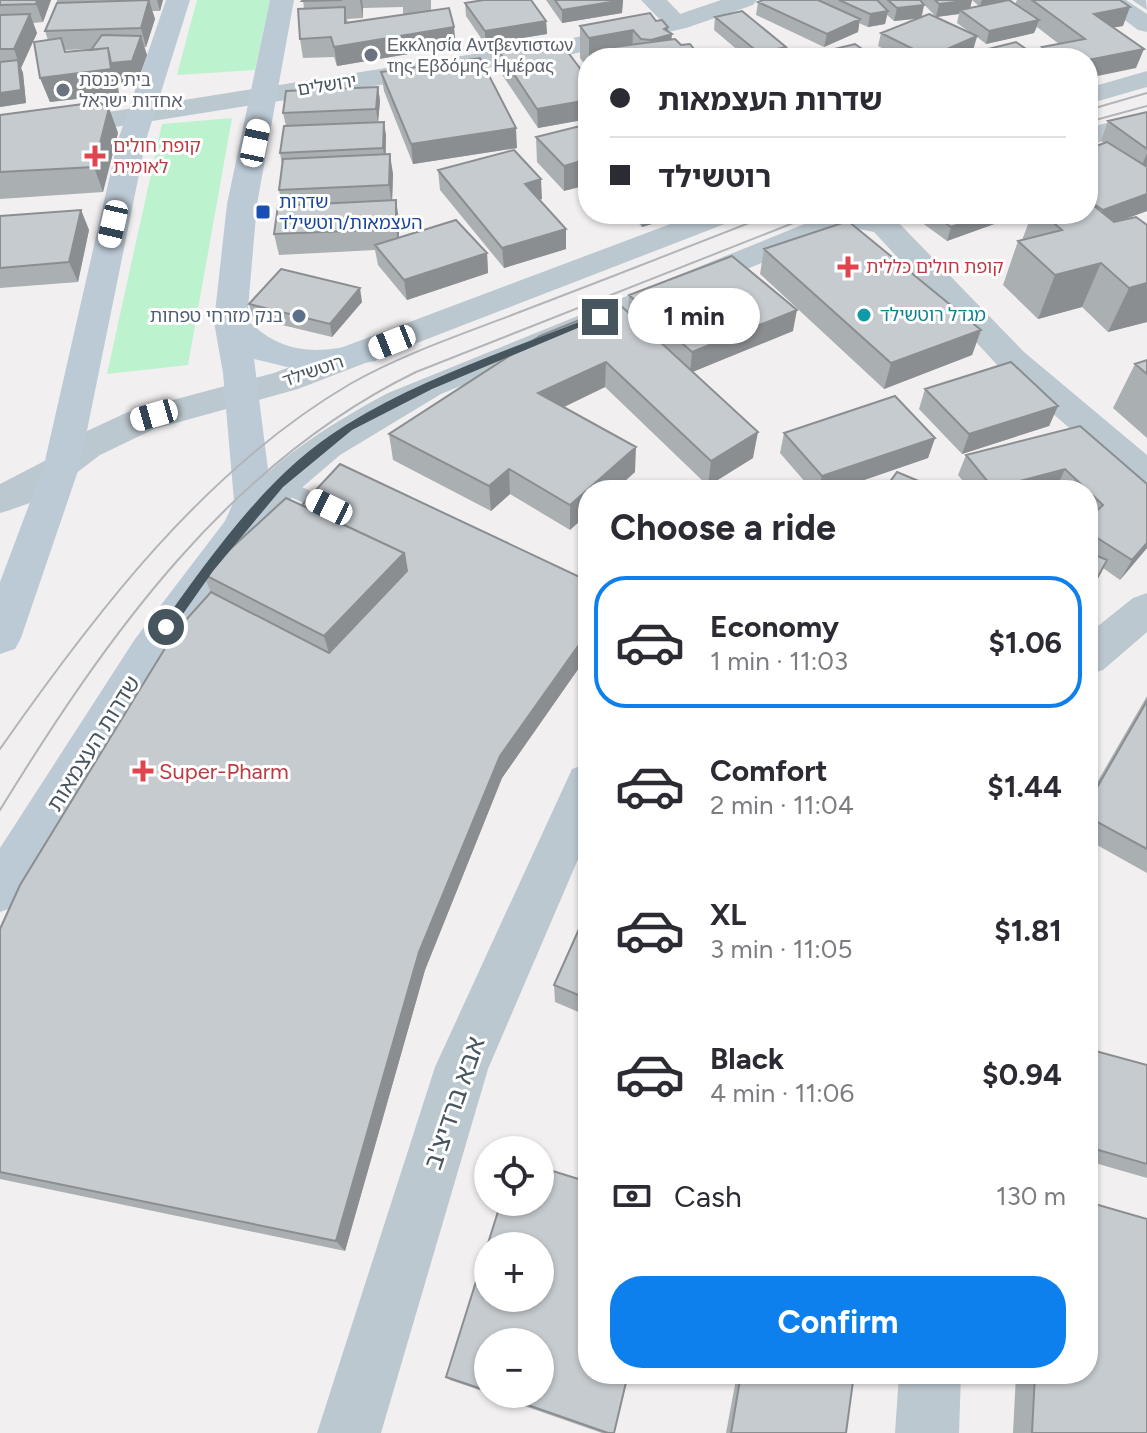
<!DOCTYPE html>
<html lang="en">
<head>
<meta charset="utf-8">
<style>
  :root { --surface:#fff; --page:#f7f7f7; --text:#2b2b33; --muted:#7c7c81; --line:#e1e1e2; --accent:#0e80ee }
  body { margin:0; font-family:Figtree,"Noto Sans Hebrew",sans-serif; background:var(--page); color:var(--text); height:100vh; display:flex; flex-direction:column; font-size:30px; white-space:nowrap }
  * { box-sizing:border-box; margin:0 }
  p { font-size:26px; color:var(--muted) }
  .icon { flex:none; width:44px; height:44px; fill:none; stroke:currentColor; stroke-width:2; stroke-linecap:round; stroke-linejoin:round }
  .map { position:relative; flex:1; overflow:hidden }
  .panel { position:absolute; left:578px; top:480px; width:520px; height:904px; display:flex; flex-direction:column; background:var(--surface); border-radius:32px; box-shadow:0 2px 6px #0004 }
  .panel>* { flex:none }
  .top-card { position:absolute; left:578px; top:48px; width:520px; height:176px; border-radius:32px; box-shadow:0 2px 6px #0004; display:grid; align-content:center; height:176px; padding:0 32px; background:var(--surface) }
  .buttons { position:absolute; left:474px; top:1136px; display:grid; gap:16px }
  .buttons a { display:grid; place-items:center; width:80px; height:80px; border-radius:50%; background:var(--surface); box-shadow:0 2px 6px #0004; font-size:40px }
  .end { position:absolute; width:36px; height:36px; margin:-18px; border:10px solid #46555e; background:#fff; box-shadow:0 0 0 4px #fff }
  .from { border-radius:50% }
  .bubble { position:absolute; height:56px; border-radius:28px; background:var(--surface); box-shadow:0 2px 6px #0004; font-size:26px; font-weight:700; line-height:56px; text-align:center }
  .car { position:absolute; width:24px; height:48px; margin:-24px -12px; border-radius:10px; box-shadow:0 0 6px 2px #0007; background:linear-gradient(#fff 24%,#345 0 40%,#fff 0 76%,#345 0 86%,#fff 0) }
  .top-card b { display:flex; align-items:center; gap:28px; height:76px; font-size:30px }
  .top-card b+b { border-top:2px solid var(--line) }
  .top-card i { width:20px; height:20px; background:var(--text) }
  ul { padding:0; list-style:none }
  li { display:flex; align-items:center; gap:24px; height:132px; margin:0 16px 12px; padding:0 16px; border:4px solid transparent; border-radius:32px }
  li div { flex:1 }
  li b { display:block; font-size:30px }
  li em { font-style:normal; font-weight:700 }
  li.current { border-color:var(--accent) }
  li>.icon { width:72px; height:72px; stroke-width:1.5 }
  h2 { padding:0 32px; font-size:36px; line-height:96px }
  .pay { display:flex; align-items:center; gap:20px; height:88px; padding:0 32px; font-size:30px }
  .pay p { margin-inline-start:auto }
  .primary-button { display:flex; gap:16px; margin-top:auto; padding:16px 32px }
  .primary-button a { flex:1; height:92px; border-radius:32px; background:var(--accent); color:#fff; font-size:32px; font-weight:700; line-height:92px; text-align:center }
  .map>svg:first-child { display:block }
  .green { fill:#bcf2cd }
  .lines { fill:none; stroke-linecap:round; stroke-linejoin:round }
  .service { fill:#bcc8cf; fill-rule:evenodd }
  .minor { fill:#bcc8cf; fill-rule:evenodd }
  .tertiary { fill:#bcc8cf; fill-rule:evenodd }
  .secondary { fill:#bccad5; fill-rule:evenodd }
  .tram { stroke:#b1b5ba; stroke-width:2 }
  .wall { fill:#aaafb2; fill-rule:evenodd }
  .shaded-wall { fill:#8b8e91 }
  .building { fill:#c6cbcf; stroke:#8b8e91; stroke-width:2; fill-rule:evenodd }
  .route { fill:#46555e }
  .worship-dot { fill:#6b7280; stroke:#fff; stroke-width:3 }
  .health-dot { fill:#e0444e; stroke:#fff; stroke-width:3 }
  .transit-dot { fill:#1a4fb4; stroke:#fff; stroke-width:3 }
  .culture-dot { fill:#0f9aa8; stroke:#fff; stroke-width:3 }
  .service-dot { fill:#5c6f8a; stroke:#fff; stroke-width:3 }
  .labels { text-anchor:middle; stroke-width:6; stroke-linejoin:round; paint-order:stroke }
  .far-worship-label { font-size:18px; fill:#5b616d; stroke:#fff; text-anchor:start }
  .far-street-label { font-size:18px; fill:#46555e; stroke:#fff }
  .far-health-label { font-size:18px; fill:#be3a42; stroke:#fff; text-anchor:start }
  .far-transit-label { font-size:18px; fill:#164399; stroke:#fff; text-anchor:start }
  .far-culture-label { font-size:18px; fill:#0d838f; stroke:#fff; text-anchor:start }
  .far-service-label { font-size:18px; fill:#4e5e75; stroke:#fff; text-anchor:end }
  .street-label { font-size:22px; fill:#46555e; stroke:#fff }
  .health-label { font-size:22px; fill:#be3a42; stroke:#fff; text-anchor:start }
  .near-street-label { font-size:26px; fill:#46555e; stroke:#fff }
</style>
</head>
<body>
<div class="map">
<svg width="1147" height="1433" viewBox="0 0 1147 1433">
  <rect width="100%" height="100%" fill="#f2eff0"/>
  <path class="green" d="M 197,0 L 270,0 L 255,70 L 177,75 Z
    M 232,118 L 188,365 L 107,374 L 162,124 Z"/>
  <g class="lines">
    <path class="service" d="M 1132,0 L 1146,0 L 1147,10 Z
      M 279,477 L 336,502 L 339,507 L 329,514 L 272,489 L 272,479 Z"/>
    <path class="minor" d="M 641,0 L 667,0 L 689,23 L 677,30 L 668,28 Z
      M 832,214 L 873,214 L 895,219 L 1024,352 L 1147,455 L 1147,488 L 1134,484 L 1000,368 L 874,232 L 833,224 L 829,218 Z
      M 62,452 L 75,456 L 80,465 C 65,491 28,505 0,513 L 0,484 Z
      M 1147,593 L 1147,632 L 1103,670 L 1088,675 L 1088,634 L 1133,598 Z
      M 588,763 L 588,836 L 488,1069 L 381,1433 L 317,1433 L 435,1067 L 572,769 Z
      M 899,1374 L 961,1374 L 959,1433 L 895,1433 Z"/>
    <path class="tertiary" d="M 721,0 L 757,0 L 753,5 L 686,28 L 568,55 L 77,133 L 0,138 L 0,122 L 77,117 L 568,39 L 671,17 Z
      M 1098,0 L 1126,0 L 1147,14 L 1147,32 L 1138,30 Z
      M 1147,71 L 1147,87 L 1088,104 L 1088,88 Z
      M 1147,112 L 1147,129 L 1088,145 L 1088,128 Z
      M 697,214 L 739,214 L 735,220 L 298,389 L 154,429 L 100,455 L 75,474 L 62,478 L 49,474 L 44,465 L 49,456 L 74,437 L 128,412 L 274,373 Z
      M 829,214 L 871,214 L 867,220 L 441,394 L 340,455 L 298,491 L 255,537 L 241,541 L 227,537 L 222,527 C 254,470 332,423 388,393 Z"/>
    <path class="secondary" d="M 166,0 L 190,0 L 146,140 L 80,465 L 21,638 L 15,649 L 0,654 L 0,582 L 44,465 L 118,140 Z
      M 270,0 L 294,0 L 257,204 L 247,320 C 275,347 301,354 339,348 C 353,345 362,342 376,345 L 381,353 L 376,361 L 308,372 L 254,359 L 272,501 L 255,537 L 165,663 L 17,906 L 0,912 L 0,848 L 135,639 L 225,521 L 234,501 L 223,373 L 214,322 L 227,204 Z"/>
    <path class="tram" d="M 1088,110 L 1147,93
      M 1088,122 L 1147,106
      M 0,749 C 95,613 205,469 350,384 C 401,355 457,336 512,315 C 599,282 685,248 772,214
      M 0,810 C 106,637 229,463 416,372 L 816,214"/>
  </g>
  <path class="wall" d="M 0,0 L 51,0 L 43,22 L 33,23 L 37,33 L 21,68 L 23,73 L 26,103 L 0,107 Z
    M 57,0 L 163,0 L 160,11 L 152,11 L 155,19 L 146,47 L 144,47 L 147,55 L 138,80 L 118,83 L 117,81 L 119,94 L 50,102 L 40,78 L 48,40 L 45,31 L 57,3 ZM 92,49 L 91,50 L 66,52 L 65,50 Z
    M 303,0 L 431,0 L 431,11 L 456,46 L 337,66 L 334,57 L 303,58 L 300,39 L 304,9 ZM 403,7 L 403,15 L 348,22 L 347,19 L 363,18 L 363,8 Z
    M 546,0 L 623,0 L 622,13 L 562,23 Z
    M 763,0 L 920,0 L 924,5 L 922,16 L 972,34 L 957,23 L 959,14 L 936,17 L 920,0 L 1011,0 L 1015,4 L 1017,0 L 1120,0 L 1123,26 L 1113,27 L 1136,68 L 1088,58 L 901,58 L 878,46 L 881,33 L 916,19 L 894,21 L 887,15 L 885,24 L 868,27 L 859,23 L 858,32 L 824,47 L 756,15 L 758,2 ZM 972,0 L 979,6 L 970,8 ZM 1037,27 L 1059,44 L 1042,47 L 1039,58 L 958,56 L 973,50 L 977,37 L 986,44 L 1034,33 Z
    M 465,3 L 546,21 L 547,34 L 485,44 L 466,16 Z
    M 715,17 L 786,47 L 784,57 L 799,58 L 747,58 L 714,30 Z
    M 656,21 L 668,27 L 668,32 L 671,39 L 701,58 L 588,58 L 588,69 L 580,58 L 580,26 Z
    M 500,53 L 588,79 L 588,119 L 538,128 L 501,73 Z
    M 381,72 L 517,148 L 413,164 L 384,91 Z
    M 378,87 L 380,101 L 378,122 L 386,135 L 386,154 L 393,174 L 392,201 L 399,220 L 399,238 L 487,253 L 488,273 L 407,300 L 378,265 L 375,250 L 279,255 L 274,234 L 282,205 L 279,190 L 282,165 L 280,153 L 286,126 L 283,113 Z
    M 109,108 L 118,133 L 103,192 L 0,199 L 0,115 Z
    M 1147,112 L 1147,211 L 1122,220 L 1147,225 L 1147,322 L 1108,332 L 1082,307 L 1038,319 L 1003,285 L 1018,241 L 1022,240 L 1032,214 L 1088,214 L 1088,149 L 1104,143 L 1101,141 L 1108,121 Z
    M 588,124 L 564,191 L 537,162 L 536,137 Z
    M 438,170 L 542,199 L 539,200 L 566,229 L 566,249 L 504,268 L 440,190 Z
    M 81,210 L 89,230 L 78,282 L 0,288 L 0,216 Z
    M 630,214 L 685,214 L 642,227 Z
    M 910,214 L 1000,214 L 997,223 L 947,241 Z
    M 764,249 L 981,330 L 972,355 L 884,389 L 760,274 Z
    M 629,295 L 793,331 L 692,372 L 753,458 L 708,486 L 605,387 L 564,407 L 635,472 L 615,490 L 588,490 L 570,530 L 510,494 L 491,511 L 393,460 L 389,434 L 628,314 Z
    M 362,302 L 332,337 L 253,318 L 249,304 Z
    M 1147,360 L 1147,438 L 1113,408 L 1135,364 Z
    M 925,389 L 1058,406 L 1049,426 L 962,454 L 919,409 Z
    M 1080,426 L 1147,484 L 1147,548 L 1120,580 L 1103,568 L 1088,595 L 1088,490 L 1057,490 L 1056,489 L 1051,490 L 970,490 L 958,475 L 966,455 Z
    M 784,433 L 935,438 L 928,458 L 835,490 L 812,490 L 780,453 Z
    M 302,505 L 588,581 L 588,655 L 502,778 L 425,970 L 345,1251 L 0,1179 L 0,929 L 211,592 L 203,574 Z
    M 1147,696 L 1147,873 L 1088,840 L 1088,798 Z
    M 588,909 L 588,1016 L 555,1002 L 554,985 Z
    M 1088,1049 L 1147,1065 L 1147,1178 L 1088,1161 Z
    M 540,1167 L 588,1182 L 588,1374 L 628,1374 L 614,1433 L 602,1433 L 490,1394 L 540,1394 L 540,1342 L 488,1342 L 488,1393 L 450,1380 L 446,1377 L 501,1202 L 540,1202 ZM 488,1246 L 540,1246 L 540,1298 L 488,1298 Z
    M 737,1374 L 854,1374 L 846,1433 L 726,1433 Z
    M 1016,1374 L 1088,1374 L 1147,1433 L 1013,1433 Z"/>
  <path class="shaded-wall" d="M 37,0 L 51,0 L 43,22 L 36,4 Z
    M 149,0 L 155,19 L 146,47 L 141,28 Z
    M 157,0 L 163,0 L 160,11 Z
    M 360,0 L 362,0 L 363,8 L 363,18 Z
    M 623,0 L 622,13 L 562,23 L 562,10 Z
    M 972,0 L 969,13 L 960,10 L 959,14 L 936,17 L 939,4 Z
    M 982,0 L 1011,0 L 1010,1 L 980,6 Z
    M 924,5 L 921,18 L 894,21 L 897,8 Z
    M 1130,7 L 1123,26 L 1087,32 L 1094,14 Z
    M 888,11 L 885,24 L 868,27 L 870,14 Z
    M 30,14 L 37,33 L 21,68 L 23,73 L 26,103 L 0,107 L 0,93 L 18,61 L 14,49 Z
    M 860,19 L 858,32 L 824,47 L 827,34 Z
    M 1039,20 L 1034,33 L 986,44 L 989,31 Z
    M 546,21 L 547,34 L 485,44 L 485,31 Z
    M 454,27 L 456,46 L 337,66 L 334,47 Z
    M 668,27 L 668,36 L 672,34 L 670,58 L 650,58 L 651,40 L 664,29 Z
    M 633,30 L 632,58 L 599,49 L 599,58 L 589,58 L 589,38 Z
    M 141,36 L 147,55 L 138,80 L 118,83 L 117,81 L 119,94 L 50,102 L 40,78 L 61,38 L 69,62 Z
    M 977,36 L 973,50 L 954,58 L 929,58 Z
    M 786,47 L 784,58 L 758,58 L 759,53 Z
    M 1144,49 L 1136,68 L 1088,78 L 1088,60 Z
    M 378,87 L 380,101 L 378,123 L 376,109 Z
    M 588,100 L 588,119 L 538,128 L 537,109 Z
    M 109,108 L 118,133 L 103,192 L 94,167 Z
    M 384,122 L 386,135 L 385,162 L 383,148 Z
    M 516,128 L 517,148 L 413,164 L 411,144 Z
    M 1147,153 L 1147,168 L 1140,170 Z
    M 390,154 L 393,174 L 392,205 L 389,185 Z
    M 588,159 L 588,185 L 564,191 L 564,166 Z
    M 541,179 L 542,199 L 525,204 L 525,184 Z
    M 1147,194 L 1147,211 L 1095,230 L 1103,210 Z
    M 396,200 L 399,220 L 399,249 L 396,229 Z
    M 81,210 L 89,230 L 78,282 L 69,262 Z
    M 642,214 L 685,214 L 642,227 Z
    M 988,214 L 1000,214 L 997,223 L 947,241 L 951,227 Z
    M 566,229 L 566,249 L 504,268 L 502,248 Z
    M 487,253 L 488,273 L 407,300 L 404,280 Z
    M 1101,263 L 1082,307 L 1038,319 L 1055,275 Z
    M 1147,270 L 1147,322 L 1108,332 L 1129,288 Z
    M 360,288 L 362,302 L 332,337 L 330,324 Z
    M 797,310 L 793,331 L 690,373 L 692,352 Z
    M 981,330 L 972,355 L 884,389 L 891,363 Z
    M 606,362 L 605,387 L 539,419 L 538,393 Z
    M 1058,406 L 1049,426 L 962,454 L 969,434 Z
    M 758,432 L 753,458 L 708,486 L 711,461 Z
    M 935,438 L 928,458 L 835,490 L 818,490 L 822,476 Z
    M 636,447 L 635,472 L 615,490 L 588,490 L 588,514 L 570,530 L 570,505 Z
    M 509,469 L 510,494 L 491,511 L 489,486 Z
    M 1065,469 L 1056,489 L 1051,490 L 992,490 L 993,488 Z
    M 1147,543 L 1147,548 L 1120,580 L 1132,560 Z
    M 404,553 L 411,595 L 336,677 L 324,636 Z
    M 588,632 L 588,655 L 502,778 L 425,970 L 345,1251 L 336,1241 L 419,952 L 500,756 Z"/>
  <path class="building" d="M 0,0 L 37,0 L 36,4 L 0,5 Z
    M 149,0 L 141,28 L 45,31 L 57,3 Z
    M 303,0 L 342,0 L 302,1 Z
    M 484,0 L 531,0 L 546,21 L 485,31 L 465,3 Z
    M 555,0 L 623,0 L 562,10 Z
    M 763,0 L 818,0 L 860,19 L 827,34 L 758,2 Z
    M 839,0 L 877,0 L 888,11 L 870,14 Z
    M 888,0 L 920,0 L 924,5 L 897,8 Z
    M 935,0 L 972,0 L 939,4 Z
    M 1009,0 L 1039,20 L 989,31 L 960,10 Z
    M 1032,0 L 1120,0 L 1130,7 L 1094,14 L 1144,49 L 1088,60 L 1088,58 L 1057,58 L 1042,47 L 1085,39 Z
    M 345,7 L 345,23 L 449,8 L 454,27 L 334,47 L 331,37 L 300,39 L 298,9 Z
    M 742,11 L 786,47 L 759,53 L 715,17 Z
    M 650,13 L 656,21 L 662,20 L 668,27 L 664,29 L 672,34 L 651,40 L 641,39 L 633,30 L 589,38 L 580,26 Z
    M 30,14 L 14,49 L 0,49 L 0,15 Z
    M 929,14 L 977,36 L 929,57 L 881,33 Z
    M 102,35 L 141,36 L 132,61 L 111,63 L 108,48 L 91,50 Z
    M 61,38 L 65,52 L 108,48 L 111,69 L 40,78 L 34,42 Z
    M 675,39 L 681,45 L 690,44 L 701,58 L 606,58 L 599,49 Z
    M 1016,42 L 1039,58 L 952,58 Z
    M 561,43 L 588,79 L 588,100 L 537,109 L 500,53 Z
    M 855,44 L 875,58 L 824,58 L 818,53 Z
    M 795,55 L 799,58 L 781,58 Z
    M 480,58 L 516,128 L 411,144 L 381,72 Z
    M 18,60 L 21,90 L 0,93 L 0,62 Z
    M 378,87 L 376,109 L 283,113 L 286,91 Z
    M 98,102 L 109,108 L 94,167 L 0,172 L 0,115 Z
    M 1147,112 L 1147,149 L 1108,121 Z
    M 384,122 L 383,148 L 280,153 L 284,126 Z
    M 588,124 L 588,159 L 564,166 L 536,137 Z
    M 1107,142 L 1147,167 L 1147,194 L 1103,210 L 1088,200 L 1088,149 Z
    M 514,150 L 541,179 L 525,184 L 566,229 L 502,248 L 438,170 Z
    M 390,154 L 389,185 L 279,190 L 283,159 Z
    M 396,200 L 396,229 L 274,234 L 278,206 Z
    M 1088,201 L 1114,222 L 1136,217 L 1147,225 L 1147,283 L 1129,288 L 1101,263 L 1055,275 L 1018,241 L 1062,230 L 1043,214 L 1088,214 Z
    M 81,210 L 69,262 L 0,268 L 0,216 Z
    M 933,214 L 988,214 L 951,227 Z
    M 456,220 L 487,253 L 404,280 L 375,245 Z
    M 848,221 L 981,330 L 891,363 L 764,249 Z
    M 732,256 L 797,310 L 692,352 L 629,295 Z
    M 281,269 L 360,288 L 330,324 L 249,304 Z
    M 619,304 L 758,432 L 711,461 L 606,362 L 538,393 L 636,447 L 570,505 L 509,469 L 489,486 L 389,434 L 540,336 Z
    M 1147,360 L 1147,374 L 1135,364 Z
    M 1011,362 L 1058,406 L 969,434 L 925,389 Z
    M 895,396 L 935,438 L 822,476 L 784,433 Z
    M 1080,426 L 1147,484 L 1147,543 L 1132,560 L 1088,532 L 1088,519 L 1103,505 L 1065,469 L 993,488 L 966,455 Z
    M 340,464 L 588,581 L 588,632 L 500,756 L 419,952 L 336,1241 L 0,1172 L 0,929 L 20,885 L 175,632 L 211,592 L 329,653 L 407,571 L 404,553 L 302,505 Z
    M 897,472 L 940,490 L 884,490 Z
    M 286,498 L 404,553 L 324,636 L 203,574 Z
    M 1088,552 L 1107,560 L 1088,595 Z
    M 1147,701 L 1147,849 L 1088,817 L 1088,803 Z
    M 588,909 L 588,999 L 554,985 Z
    M 1088,1049 L 1147,1065 L 1147,1164 L 1088,1147 Z
    M 540,1167 L 588,1182 L 588,1374 L 628,1374 L 614,1433 L 608,1433 L 496,1394 L 540,1394 L 540,1342 L 488,1342 L 488,1391 L 446,1377 L 501,1202 L 540,1202 ZM 488,1246 L 540,1246 L 540,1298 L 488,1298 Z
    M 1088,1202 L 1147,1219 L 1147,1433 L 1032,1433 L 1035,1374 L 1088,1374 Z
    M 741,1374 L 854,1374 L 846,1433 L 731,1433 Z"/>
  <path class="route" d="M 596,315 L 604,317 L 432,389 L 352,430 L 283,487 L 213,571 L 171,631 L 162,631 L 162,624 C 214,552 269,472 346,425 C 423,377 513,349 596,315 Z"/>
  <g class="worship-dot">
    <circle cx="371" cy="55" r="8"/>
    <circle cx="63" cy="90" r="8"/>
  </g>
  <g class="health-dot">
    <path d="M91 144h8v8h8v8h-8v8h-8v-8h-8v-8h8z"/>
    <path d="M844 255h8v8h8v8h-8v8h-8v-8h-8v-8h8z"/>
    <path d="M139 759h8v8h8v8h-8v8h-8v-8h-8v-8h8z"/>
  </g>
  <rect class="transit-dot" x="255" y="204" width="16" height="16" rx="4"/>
  <circle class="culture-dot" cx="864" cy="315" r="8"/>
  <circle class="service-dot" cx="299" cy="316" r="8"/>
  <g class="labels">
    <g class="far-worship-label">
      <text x="387" y="51">Εκκλησία Αντβεντιστων<tspan x="387" dy="21">της Εβδόμης Ημέρας</tspan></text>
      <text x="79" y="86">בית כנסת<tspan x="79" dy="21">אחדות ישראל</tspan></text>
    </g>
    <g class="far-street-label">
      <text transform="translate(327 85) rotate(-9)" y="6">ירושלים</text>
      <text transform="translate(313 371) rotate(-19)" y="6">רוטשילד</text>
    </g>
    <g class="far-health-label">
      <text x="113" y="152">קופת חולים<tspan x="113" dy="21">לאומית</tspan></text>
      <text x="866" y="273">קופת חולים כללית</text>
    </g>
    <g class="far-transit-label">
      <text x="279" y="208">שדרות<tspan x="279" dy="21">העצמאות/רוטשילד</tspan></text>
    </g>
    <g class="far-culture-label">
      <text x="880" y="321">מגדל רוטשילד</text>
    </g>
    <g class="far-service-label">
      <text x="283" y="322">בנק מזרחי טפחות</text>
    </g>
    <g class="street-label">
      <text transform="translate(93 743) rotate(-58)" y="8">שדרות העצמאות</text>
    </g>
    <g class="health-label">
      <text x="159" y="779">Super-Pharm</text>
    </g>
    <g class="near-street-label">
      <text transform="translate(454 1103) rotate(-71)" y="9">אבא ברדיצ'ב</text>
    </g>
  </g>
</svg>
<div class="buttons">
<a><svg class="icon" aria-label="locate" viewBox="0 0 24 24"><circle cx="12" cy="12" r="6"/><path d="M12 2v4M12 18v4M2 12h4M18 12h4"/></svg></a>
<a>+</a>
<a>−</a>
</div>
<i class="end from" style="left:166px;top:627px"></i>
<i class="end" style="left:600px;top:317px"></i>
<div class="bubble" style="left:628px;top:288px;width:132px">1 min</div>
<i class="car" style="left:255px;top:143px;rotate:12deg"></i>
<i class="car" style="left:113px;top:224px;rotate:193deg"></i>
<i class="car" style="left:392px;top:342px;rotate:248deg"></i>
<i class="car" style="left:154px;top:415px;rotate:254deg"></i>
<i class="car" style="left:329px;top:507px;rotate:296deg"></i>
<div class="top-card">
<b><i class="from"></i>שדרות העצמאות</b>
<b><i></i>רוטשילד</b>
</div>
<section class="panel">
<h2>Choose a ride</h2>
<ul>
<li class="current"><svg class="icon" aria-label="car" viewBox="0 0 24 24"><path d="M5 17H2v-5l4-1 3-4h7l3 4 3 1v5h-3M9 17h6M6 11h13"/><circle cx="7" cy="17" r="2"/><circle cx="17" cy="17" r="2"/></svg><div><b>Economy</b><p>1 min · 11:03</p></div><em>$1.06</em></li>
<li><svg class="icon" aria-label="car" viewBox="0 0 24 24"><path d="M5 17H2v-5l4-1 3-4h7l3 4 3 1v5h-3M9 17h6M6 11h13"/><circle cx="7" cy="17" r="2"/><circle cx="17" cy="17" r="2"/></svg><div><b>Comfort</b><p>2 min · 11:04</p></div><em>$1.44</em></li>
<li><svg class="icon" aria-label="car" viewBox="0 0 24 24"><path d="M5 17H2v-5l4-1 3-4h7l3 4 3 1v5h-3M9 17h6M6 11h13"/><circle cx="7" cy="17" r="2"/><circle cx="17" cy="17" r="2"/></svg><div><b>XL</b><p>3 min · 11:05</p></div><em>$1.81</em></li>
<li><svg class="icon" aria-label="car" viewBox="0 0 24 24"><path d="M5 17H2v-5l4-1 3-4h7l3 4 3 1v5h-3M9 17h6M6 11h13"/><circle cx="7" cy="17" r="2"/><circle cx="17" cy="17" r="2"/></svg><div><b>Black</b><p>4 min · 11:06</p></div><em>$0.94</em></li>
</ul>
<div class="pay"><svg class="icon" aria-label="cash" viewBox="0 0 24 24"><path d="M3 7h18v10H3z"/><circle cx="12" cy="12" r="2"/></svg>Cash<p>130 m</p></div>
<div class="primary-button"><a>Confirm</a></div>
</section>
</div>
</body>
</html>
